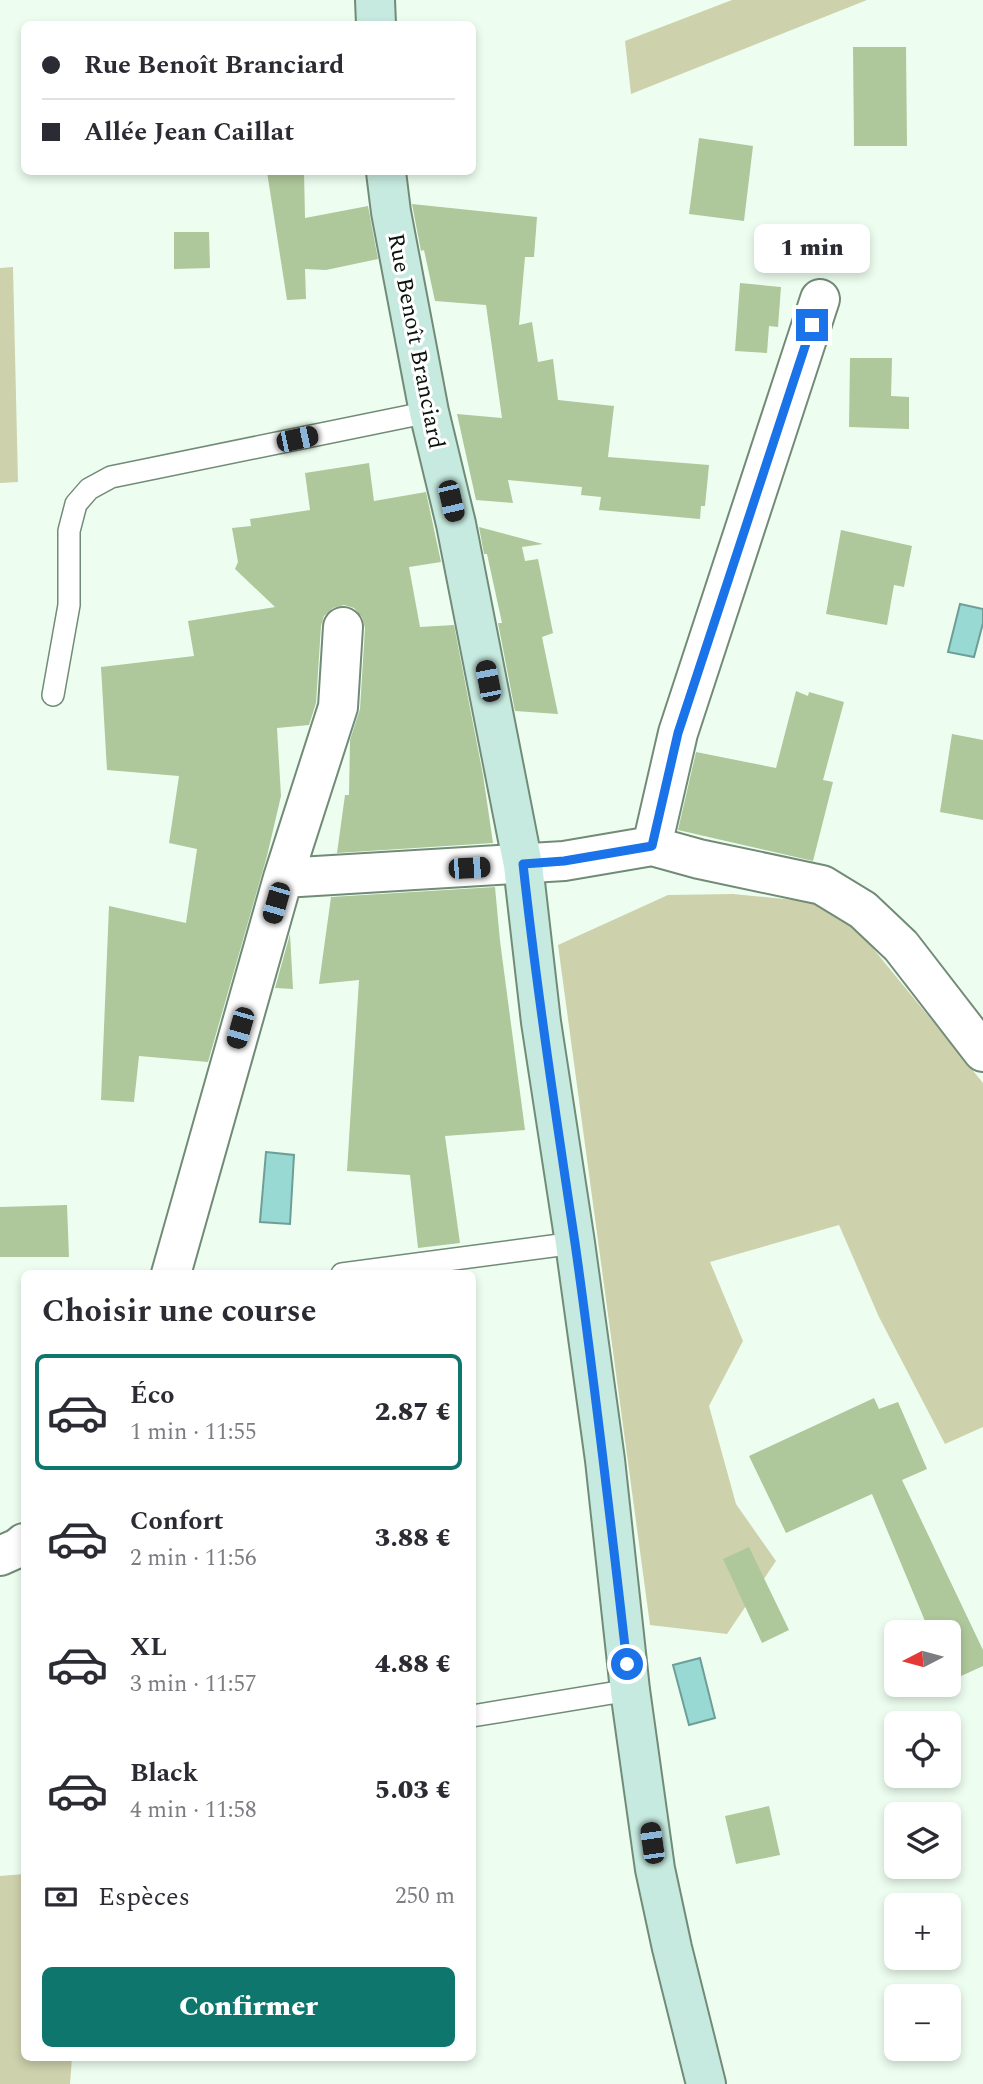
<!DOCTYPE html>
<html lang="fr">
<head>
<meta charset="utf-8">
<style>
  :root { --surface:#fff; --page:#f2f2f3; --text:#2b2b33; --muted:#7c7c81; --line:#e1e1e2; --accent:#0f766e }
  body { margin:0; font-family:Spectral,serif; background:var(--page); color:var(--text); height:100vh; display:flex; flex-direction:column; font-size:26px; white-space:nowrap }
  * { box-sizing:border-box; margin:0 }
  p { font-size:23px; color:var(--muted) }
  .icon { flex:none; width:38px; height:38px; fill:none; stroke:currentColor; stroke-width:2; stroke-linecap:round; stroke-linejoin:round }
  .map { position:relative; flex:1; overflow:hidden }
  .drawer { position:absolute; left:21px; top:1270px; width:455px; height:791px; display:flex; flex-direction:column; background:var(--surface); border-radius:10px; box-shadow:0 4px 10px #0003 }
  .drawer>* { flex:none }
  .banner { position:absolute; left:21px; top:21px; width:455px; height:154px; border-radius:10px; box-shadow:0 4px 10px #0003; display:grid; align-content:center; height:154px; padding:0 21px; background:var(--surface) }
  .needle { width:46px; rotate:264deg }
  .tools { position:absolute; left:884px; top:1620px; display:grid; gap:14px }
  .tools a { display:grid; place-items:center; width:77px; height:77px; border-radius:10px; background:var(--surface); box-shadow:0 4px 10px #0003; font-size:35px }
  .end { position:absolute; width:32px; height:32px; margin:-16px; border:9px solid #1a73e8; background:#fff; box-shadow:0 0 0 4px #fff }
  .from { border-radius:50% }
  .bubble { position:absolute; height:49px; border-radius:10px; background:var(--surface); box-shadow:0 4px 10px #0003; font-size:23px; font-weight:800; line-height:49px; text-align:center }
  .car { position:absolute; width:21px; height:42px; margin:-21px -10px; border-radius:9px; box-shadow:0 0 5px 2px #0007; background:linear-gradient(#222 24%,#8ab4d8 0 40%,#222 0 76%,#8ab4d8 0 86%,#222 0) }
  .banner b { display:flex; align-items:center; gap:24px; height:66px; font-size:26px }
  .banner b+b { border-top:2px solid var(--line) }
  .banner i { width:18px; height:18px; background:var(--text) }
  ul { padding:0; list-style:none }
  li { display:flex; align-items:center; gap:21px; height:116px; margin:0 14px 10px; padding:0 7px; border:4px solid transparent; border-radius:10px }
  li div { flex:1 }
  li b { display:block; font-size:26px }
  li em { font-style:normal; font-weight:800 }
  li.current { border-color:var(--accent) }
  li>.icon { width:63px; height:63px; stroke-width:1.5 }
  h2 { padding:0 21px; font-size:32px; line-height:84px }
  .pay { display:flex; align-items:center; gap:18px; height:77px; padding:0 21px; font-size:26px }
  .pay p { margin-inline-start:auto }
  .action { display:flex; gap:14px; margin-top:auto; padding:14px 21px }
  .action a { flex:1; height:80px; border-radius:10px; background:var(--accent); color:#fff; font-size:28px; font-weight:800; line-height:80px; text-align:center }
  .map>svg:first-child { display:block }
  .green { fill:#cdd1ac }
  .water { fill:#99d9d3; stroke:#6e9e98; stroke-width:2 }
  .building { fill:#aec79b }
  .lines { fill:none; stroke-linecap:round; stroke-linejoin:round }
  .lane-casing { stroke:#728b76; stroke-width:24 }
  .street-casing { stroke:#728b76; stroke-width:42 }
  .secondary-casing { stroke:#728b76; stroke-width:42 }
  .lane { stroke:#fff; stroke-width:21 }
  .street { stroke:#fff; stroke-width:38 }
  .secondary { stroke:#c6eadf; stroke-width:38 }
  .route { stroke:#1a73e8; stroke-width:9 }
  .labels { text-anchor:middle; stroke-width:6; stroke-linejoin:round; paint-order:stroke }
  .street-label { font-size:23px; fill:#0b150e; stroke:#fff }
</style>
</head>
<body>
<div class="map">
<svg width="983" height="2084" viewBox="0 0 983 2084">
  <rect width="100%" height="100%" fill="#edfef0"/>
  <path class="green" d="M 732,0 L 867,0 L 631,94 L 625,41 Z
    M 13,267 L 18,482 L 0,483 L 0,268 Z
    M 733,894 L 816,902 L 858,930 L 983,1083 L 983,1427 L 945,1444 L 879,1317 L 839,1225 L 710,1262 L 743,1341 L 709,1406 L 736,1504 L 776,1561 L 727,1634 L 650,1625 L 558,945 L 668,895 Z
    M 24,1874 L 24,2058 L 72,2058 L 70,2084 L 0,2084 L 0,1876 Z"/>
  <path class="water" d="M 960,604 L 983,609 L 983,623 L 974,657 L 948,652 Z
    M 266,1152 L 294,1155 L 290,1224 L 260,1222 Z
    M 700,1658 L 715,1718 L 689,1725 L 673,1665 Z"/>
  <path class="building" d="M 853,47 L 906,47 L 907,146 L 854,146 Z
    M 699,138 L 753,146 L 744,221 L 689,214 Z
    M 267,172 L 304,172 L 305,218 L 368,206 L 378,259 L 326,270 L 305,269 L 306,299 L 287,300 Z
    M 412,204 L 537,217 L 534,257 L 525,257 L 519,325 L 532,322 L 538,362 L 553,359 L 558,400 L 614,406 L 608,457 L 709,465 L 705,506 L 701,506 L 700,519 L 599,510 L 601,497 L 581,495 L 582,487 L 508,480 L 513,503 L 476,500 L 457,414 L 502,418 L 486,305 L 435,301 L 424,250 L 421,251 Z
    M 174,232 L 209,232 L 210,268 L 174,269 Z
    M 740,283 L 781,287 L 778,327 L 769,326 L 767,353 L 735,351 Z
    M 850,358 L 892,358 L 891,396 L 909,397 L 909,429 L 849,427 Z
    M 369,463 L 374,501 L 426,492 L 441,562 L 409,567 L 420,627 L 454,625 L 483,775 L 493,843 L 337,853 L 345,795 L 349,795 L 350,740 L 360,709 L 365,628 L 362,617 L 354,608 L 344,605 L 333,608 L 324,616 L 321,626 L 316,703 L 309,725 L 277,728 L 281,796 L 267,856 L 208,1062 L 139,1056 L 134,1102 L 101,1100 L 109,906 L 186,923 L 197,849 L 169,843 L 179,776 L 107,770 L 101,667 L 194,656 L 188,621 L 275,607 L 235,569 L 238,562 L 232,528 L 251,526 L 250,519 L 310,510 L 305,473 Z
    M 479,527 L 543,544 L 522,547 L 525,561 L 538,559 L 553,633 L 542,637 L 558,714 L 515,711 L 498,623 L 502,623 L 487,554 L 484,554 Z
    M 841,530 L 912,546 L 904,587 L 894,585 L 887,625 L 826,614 Z
    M 796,691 L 808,696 L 809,692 L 844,702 L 823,780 L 833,782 L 813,861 L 678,830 L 696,752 L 776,768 Z
    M 952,734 L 983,740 L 983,820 L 940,812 Z
    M 495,887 L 500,941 L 525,1130 L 445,1136 L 460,1243 L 418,1248 L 410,1175 L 347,1171 L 359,980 L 319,984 L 331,897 Z
    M 290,934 L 293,989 L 275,988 Z
    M 67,1205 L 69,1257 L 0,1257 L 0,1207 Z
    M 874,1398 L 879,1409 L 898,1402 L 927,1469 L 902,1480 L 983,1650 L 983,1666 L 948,1682 L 948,1633 L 930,1633 L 872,1494 L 786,1533 L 749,1456 Z
    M 749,1547 L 789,1630 L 762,1643 L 723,1559 Z
    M 769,1806 L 780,1855 L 736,1864 L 725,1816 Z"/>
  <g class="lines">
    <defs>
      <path id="lane" d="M 53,695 L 69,605 L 69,531 L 76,504 L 89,489 L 111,477 L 429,412
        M 342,1274 L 575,1243
        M 472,1716 L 630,1690"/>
      <path id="street" d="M 652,846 L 678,733 L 820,299
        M 283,878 L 564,861 L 652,846 L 699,859 L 822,885 L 863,910 L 901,946 L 983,1052
        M 171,1274 L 283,878 L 338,707 L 343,627
        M 0,1556 L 18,1548 L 24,1543"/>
      <path id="secondary" d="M 375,0 L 376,24
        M 386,172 L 391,212 L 429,412 L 456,524 L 523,865 L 541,1022 L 575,1243 L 605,1460 L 630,1690 L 655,1869 L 672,1948 L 706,2084"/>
    </defs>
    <use href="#lane" class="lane-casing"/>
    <use href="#street" class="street-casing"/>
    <use href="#secondary" class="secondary-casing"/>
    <use href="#lane" class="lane"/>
    <use href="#street" class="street"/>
    <use href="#secondary" class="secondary"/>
  </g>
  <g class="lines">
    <path class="route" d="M 627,1664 C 611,1524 595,1383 575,1243 C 556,1117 537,991 523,864 L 564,861 L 652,846 L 678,733 L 812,325"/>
  </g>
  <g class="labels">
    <g class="street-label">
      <text transform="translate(417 341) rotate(79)" y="8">Rue Benoît Branciard</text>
    </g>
  </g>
</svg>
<div class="tools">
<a><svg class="needle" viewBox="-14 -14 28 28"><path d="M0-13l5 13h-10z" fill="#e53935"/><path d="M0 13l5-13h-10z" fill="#7c7c81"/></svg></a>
<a><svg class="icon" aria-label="locate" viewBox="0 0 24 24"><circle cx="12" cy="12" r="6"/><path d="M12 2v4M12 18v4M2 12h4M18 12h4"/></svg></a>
<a><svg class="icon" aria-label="layers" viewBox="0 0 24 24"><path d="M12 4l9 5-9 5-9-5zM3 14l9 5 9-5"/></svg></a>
<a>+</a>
<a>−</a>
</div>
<i class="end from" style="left:627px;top:1664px"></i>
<i class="end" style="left:812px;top:325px"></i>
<div class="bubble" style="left:754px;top:224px;width:116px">1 min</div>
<i class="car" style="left:297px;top:439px;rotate:78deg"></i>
<i class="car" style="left:451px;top:501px;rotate:167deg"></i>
<i class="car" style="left:488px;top:681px;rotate:349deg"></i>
<i class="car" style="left:469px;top:868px;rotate:87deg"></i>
<i class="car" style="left:276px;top:903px;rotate:196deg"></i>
<i class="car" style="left:240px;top:1028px;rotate:196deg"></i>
<i class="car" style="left:652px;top:1843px;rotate:352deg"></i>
<div class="banner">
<b><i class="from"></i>Rue Benoît Branciard</b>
<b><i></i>Allée Jean Caillat</b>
</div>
<section class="drawer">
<h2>Choisir une course</h2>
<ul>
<li class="current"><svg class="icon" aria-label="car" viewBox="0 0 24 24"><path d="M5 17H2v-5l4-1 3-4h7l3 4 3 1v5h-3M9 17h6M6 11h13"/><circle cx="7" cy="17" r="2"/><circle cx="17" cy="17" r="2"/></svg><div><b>Éco</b><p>1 min · 11:55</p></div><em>2.87 €</em></li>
<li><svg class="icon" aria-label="car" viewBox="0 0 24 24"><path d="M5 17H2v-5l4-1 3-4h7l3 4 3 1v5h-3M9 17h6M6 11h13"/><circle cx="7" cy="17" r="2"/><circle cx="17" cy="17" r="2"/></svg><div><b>Confort</b><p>2 min · 11:56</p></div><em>3.88 €</em></li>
<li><svg class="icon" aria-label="car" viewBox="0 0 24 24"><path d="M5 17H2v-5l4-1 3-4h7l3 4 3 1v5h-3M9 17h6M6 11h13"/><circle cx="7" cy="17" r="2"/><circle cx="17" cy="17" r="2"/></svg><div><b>XL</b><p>3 min · 11:57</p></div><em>4.88 €</em></li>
<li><svg class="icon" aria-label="car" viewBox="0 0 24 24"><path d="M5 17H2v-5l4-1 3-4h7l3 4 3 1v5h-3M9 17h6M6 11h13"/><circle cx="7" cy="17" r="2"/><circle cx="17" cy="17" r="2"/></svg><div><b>Black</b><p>4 min · 11:58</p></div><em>5.03 €</em></li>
</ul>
<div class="pay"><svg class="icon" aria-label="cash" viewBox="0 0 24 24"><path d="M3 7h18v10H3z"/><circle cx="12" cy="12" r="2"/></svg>Espèces<p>250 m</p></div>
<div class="action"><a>Confirmer</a></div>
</section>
</div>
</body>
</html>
